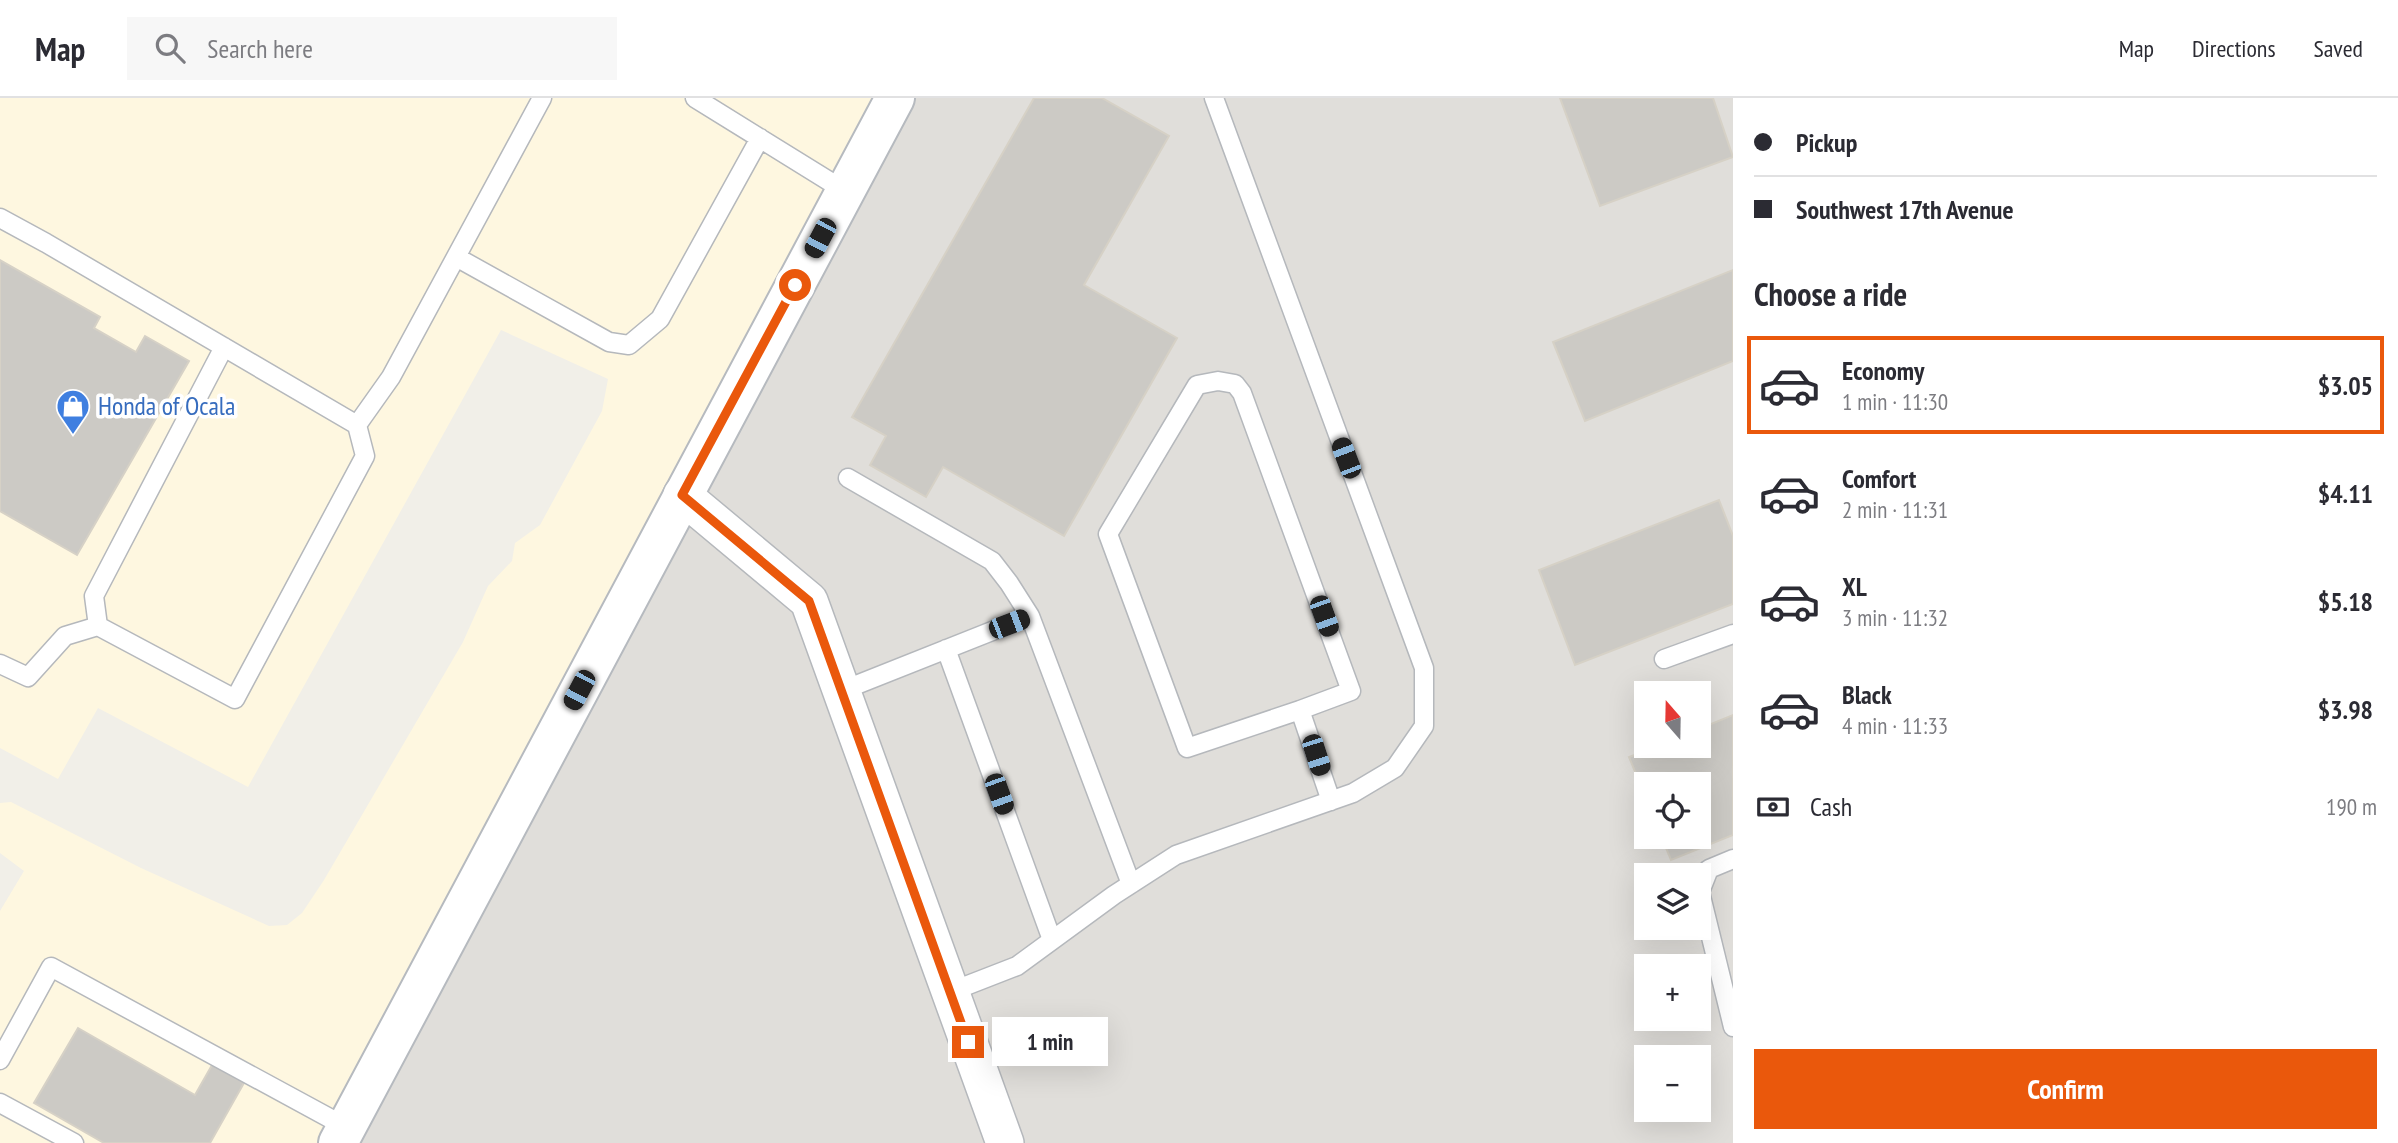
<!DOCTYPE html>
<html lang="en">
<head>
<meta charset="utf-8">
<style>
  :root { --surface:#fff; --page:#f7f7f7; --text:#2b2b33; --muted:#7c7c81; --line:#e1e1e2; --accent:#ea580c }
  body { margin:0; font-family:"PT Sans Narrow",sans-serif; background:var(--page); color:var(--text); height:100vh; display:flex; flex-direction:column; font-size:26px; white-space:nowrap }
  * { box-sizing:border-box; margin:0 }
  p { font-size:23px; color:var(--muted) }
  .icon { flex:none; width:38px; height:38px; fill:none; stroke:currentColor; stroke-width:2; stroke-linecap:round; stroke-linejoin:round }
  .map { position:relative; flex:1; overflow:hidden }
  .panel { display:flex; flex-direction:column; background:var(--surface); width:665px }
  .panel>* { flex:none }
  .hud { display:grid; align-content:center; height:154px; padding:0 21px; background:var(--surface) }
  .needle { width:46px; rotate:340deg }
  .controls { position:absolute; left:1634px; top:583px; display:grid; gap:14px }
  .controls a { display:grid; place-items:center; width:77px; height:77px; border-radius:0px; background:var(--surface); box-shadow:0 7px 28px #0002; font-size:35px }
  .end { position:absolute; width:32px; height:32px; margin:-16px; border:9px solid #ea580c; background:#fff; box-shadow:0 0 0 4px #fff }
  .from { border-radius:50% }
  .bubble { position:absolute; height:49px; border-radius:0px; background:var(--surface); box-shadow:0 7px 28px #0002; font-size:23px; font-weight:700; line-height:49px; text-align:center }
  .car { position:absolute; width:21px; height:42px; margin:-21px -10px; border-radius:9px; box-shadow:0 0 5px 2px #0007; background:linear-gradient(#222 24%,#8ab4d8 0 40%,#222 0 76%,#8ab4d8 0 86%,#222 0) }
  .hud b { display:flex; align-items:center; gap:24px; height:66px; font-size:26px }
  .hud b+b { border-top:2px solid var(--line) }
  .hud i { width:18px; height:18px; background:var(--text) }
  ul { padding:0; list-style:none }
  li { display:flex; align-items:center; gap:21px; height:98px; margin:0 14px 10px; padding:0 7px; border:4px solid transparent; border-radius:0px }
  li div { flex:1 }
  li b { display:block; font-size:26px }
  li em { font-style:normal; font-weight:700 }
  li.on { border-color:var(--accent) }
  li>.icon { width:63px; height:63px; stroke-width:1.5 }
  h2 { padding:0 21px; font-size:32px; line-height:84px }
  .pay { display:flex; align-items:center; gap:18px; height:77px; padding:0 21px; font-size:26px }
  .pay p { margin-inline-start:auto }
  .action { display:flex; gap:14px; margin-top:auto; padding:14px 21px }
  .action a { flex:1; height:80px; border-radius:0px; background:var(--accent); color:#fff; font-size:28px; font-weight:700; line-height:80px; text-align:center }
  header { display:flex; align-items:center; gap:42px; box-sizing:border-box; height:98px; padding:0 35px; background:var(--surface); border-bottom:2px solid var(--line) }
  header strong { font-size:33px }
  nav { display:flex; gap:38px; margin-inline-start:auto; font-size:24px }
  .search { width:490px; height:63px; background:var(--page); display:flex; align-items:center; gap:18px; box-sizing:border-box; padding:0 24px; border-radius:0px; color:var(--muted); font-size:26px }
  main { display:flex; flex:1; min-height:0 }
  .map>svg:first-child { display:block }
  .commercial { fill:#fef7e0 }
  .industrial { fill:#e0deda; fill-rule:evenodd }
  .building { fill:#cccac5; stroke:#d6d1c6; stroke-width:2 }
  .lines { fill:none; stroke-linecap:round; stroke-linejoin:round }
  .lane-casing { stroke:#b5b8bc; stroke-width:21 }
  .street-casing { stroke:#b5b8bc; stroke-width:40 }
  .secondary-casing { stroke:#b6babf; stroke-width:42 }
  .lane { stroke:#fff; stroke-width:18 }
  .street { stroke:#fff; stroke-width:37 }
  .secondary { stroke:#fff; stroke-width:38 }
  .route { stroke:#ea580c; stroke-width:9 }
  .labels { text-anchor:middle; stroke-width:7; stroke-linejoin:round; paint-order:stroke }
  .shop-label { font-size:26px; fill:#366cbe; stroke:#fff; text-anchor:start }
</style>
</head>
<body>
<header>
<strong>Map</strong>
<div class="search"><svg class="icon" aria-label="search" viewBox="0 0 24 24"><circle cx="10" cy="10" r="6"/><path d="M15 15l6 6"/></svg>Search here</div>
<nav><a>Map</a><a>Directions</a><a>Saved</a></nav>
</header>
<main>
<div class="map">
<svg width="1733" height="1045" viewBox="0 0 1733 1045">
  <rect width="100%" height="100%" fill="#f1efe8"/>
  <path class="commercial" d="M 0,0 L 876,0 L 319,1045 L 0,1045 L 0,813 L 24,773 L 0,755 L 0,705 L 11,704 L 141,770 L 269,828 L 287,827 L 302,815 L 324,782 L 463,544 L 488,488 L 512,463 L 515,445 L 540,427 L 602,313 L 608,281 L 501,232 L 248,689 L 98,610 L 58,681 L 0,650 Z"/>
  <path class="industrial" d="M 914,0 L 1733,0 L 1733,1045 L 357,1045 ZM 1647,595 L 1699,595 L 1699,648 L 1647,648 ZM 1647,686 L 1699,686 L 1699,738 L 1647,738 ZM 1647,777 L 1699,777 L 1699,830 L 1647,830 ZM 1647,868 L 1699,868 L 1699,920 L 1647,920 ZM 1647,959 L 1699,959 L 1699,1012 L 1647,1012 Z"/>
  <path class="building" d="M 1034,0 L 1102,0 L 1169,38 L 1084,187 L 1177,240 L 1064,438 L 943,369 L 926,399 L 870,367 L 886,338 L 852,319 Z
    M 1560,0 L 1713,0 L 1733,59 L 1600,108 Z
    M 0,162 L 100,219 L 94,230 L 136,254 L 145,238 L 189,263 L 77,457 L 0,413 Z
    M 1733,172 L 1733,263 L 1585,323 L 1553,244 Z
    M 1719,402 L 1733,438 L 1733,506 L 1575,567 L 1539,472 Z
    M 1733,617 L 1733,737 L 1671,762 L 1661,738 L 1699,738 L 1699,686 L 1647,686 L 1647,703 L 1629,659 L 1658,648 L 1699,648 L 1699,631 Z
    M 78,930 L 195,997 L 212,967 L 244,985 L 210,1045 L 104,1045 L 34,1005 Z"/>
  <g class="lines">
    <defs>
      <path id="lane" d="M 695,0 L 845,93
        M 0,120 L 46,145 L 357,327 L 391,279 L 542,0
        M 456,159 L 609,244 L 629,247 L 660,221 L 760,40
        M 848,380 L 992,463 L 1009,485 L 1030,518
        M 98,528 L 94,498 L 224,249
        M 946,551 L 1052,842
        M 1664,561 L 1733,536
        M 0,566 L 28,579 L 65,538 L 98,528 L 235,601 L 365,358 L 357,327
        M 841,593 L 1030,518 L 1131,786
        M 1300,612 L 1187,650 L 1108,436 L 1197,287 L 1218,283 L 1235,286 L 1242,295 L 1351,593 L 1300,612 L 1331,703
        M 1733,761 L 1709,771 L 1700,794 L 1733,929
        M 950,894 L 1017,868 L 1114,797 L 1176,757 L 1353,695 L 1395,670 L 1424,628 L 1424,570 L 1214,0
        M 0,962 L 51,869 L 346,1029
        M 0,1005 L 74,1045"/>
      <path id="street" d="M 682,397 L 809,503 L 1005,1045"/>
      <path id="secondary" d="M 338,1045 L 895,0"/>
    </defs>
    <use href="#lane" class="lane-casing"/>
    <use href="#street" class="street-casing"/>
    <use href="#secondary" class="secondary-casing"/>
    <use href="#lane" class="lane"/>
    <use href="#street" class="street"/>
    <use href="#secondary" class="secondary"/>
  </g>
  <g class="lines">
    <path class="route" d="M 795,187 L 682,397 L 809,503 L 968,944"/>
  </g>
  <defs>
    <symbol id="shop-pin" viewBox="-11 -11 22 30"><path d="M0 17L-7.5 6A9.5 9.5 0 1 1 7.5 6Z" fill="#3f7fe0" stroke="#fff"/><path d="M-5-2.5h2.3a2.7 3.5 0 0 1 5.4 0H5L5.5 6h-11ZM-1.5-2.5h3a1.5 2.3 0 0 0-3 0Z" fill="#fff"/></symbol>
  </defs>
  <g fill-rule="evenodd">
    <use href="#shop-pin" x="54" y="289" width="38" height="52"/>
  </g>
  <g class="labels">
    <g class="shop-label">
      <text x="98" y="317">Honda of Ocala</text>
    </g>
  </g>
</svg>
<div class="controls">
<a><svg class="needle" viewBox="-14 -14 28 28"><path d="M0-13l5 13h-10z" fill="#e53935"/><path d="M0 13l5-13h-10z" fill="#7c7c81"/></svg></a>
<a><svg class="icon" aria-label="locate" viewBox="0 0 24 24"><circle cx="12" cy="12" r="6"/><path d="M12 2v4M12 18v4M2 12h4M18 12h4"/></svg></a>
<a><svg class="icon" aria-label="layers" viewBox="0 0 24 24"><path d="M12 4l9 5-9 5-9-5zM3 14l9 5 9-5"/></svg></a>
<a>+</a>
<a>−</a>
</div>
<i class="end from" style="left:795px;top:187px"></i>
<i class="end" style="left:968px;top:944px"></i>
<div class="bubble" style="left:992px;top:919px;width:116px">1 min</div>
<i class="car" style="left:820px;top:140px;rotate:208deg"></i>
<i class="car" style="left:1346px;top:360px;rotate:339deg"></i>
<i class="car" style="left:1324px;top:518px;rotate:160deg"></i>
<i class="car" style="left:1009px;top:526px;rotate:69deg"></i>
<i class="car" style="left:579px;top:592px;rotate:208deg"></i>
<i class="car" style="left:1316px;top:657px;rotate:162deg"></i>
<i class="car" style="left:999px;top:696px;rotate:160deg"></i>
</div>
<section class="panel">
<div class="hud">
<b><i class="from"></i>Pickup</b>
<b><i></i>Southwest 17th Avenue</b>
</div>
<h2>Choose a ride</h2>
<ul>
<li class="on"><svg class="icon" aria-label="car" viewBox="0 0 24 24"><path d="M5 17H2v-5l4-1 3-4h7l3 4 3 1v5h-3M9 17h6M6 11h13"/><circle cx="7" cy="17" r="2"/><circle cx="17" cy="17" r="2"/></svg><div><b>Economy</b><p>1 min · 11:30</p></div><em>$3.05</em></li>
<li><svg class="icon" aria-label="car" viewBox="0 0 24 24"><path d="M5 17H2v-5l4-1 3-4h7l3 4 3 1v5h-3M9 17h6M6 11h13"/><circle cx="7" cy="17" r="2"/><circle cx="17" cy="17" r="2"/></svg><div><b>Comfort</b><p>2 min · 11:31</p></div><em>$4.11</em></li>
<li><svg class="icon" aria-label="car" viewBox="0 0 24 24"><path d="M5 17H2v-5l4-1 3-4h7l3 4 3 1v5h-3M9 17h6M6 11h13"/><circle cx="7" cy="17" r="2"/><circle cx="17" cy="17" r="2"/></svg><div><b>XL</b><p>3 min · 11:32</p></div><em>$5.18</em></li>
<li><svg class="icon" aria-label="car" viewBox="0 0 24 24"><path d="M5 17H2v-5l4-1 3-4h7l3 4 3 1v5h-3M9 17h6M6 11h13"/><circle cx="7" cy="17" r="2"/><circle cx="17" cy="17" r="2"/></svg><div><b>Black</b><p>4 min · 11:33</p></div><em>$3.98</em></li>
</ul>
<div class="pay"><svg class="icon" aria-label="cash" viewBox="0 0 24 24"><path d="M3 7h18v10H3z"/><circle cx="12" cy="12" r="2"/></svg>Cash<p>190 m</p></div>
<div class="action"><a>Confirm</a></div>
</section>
</main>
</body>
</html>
